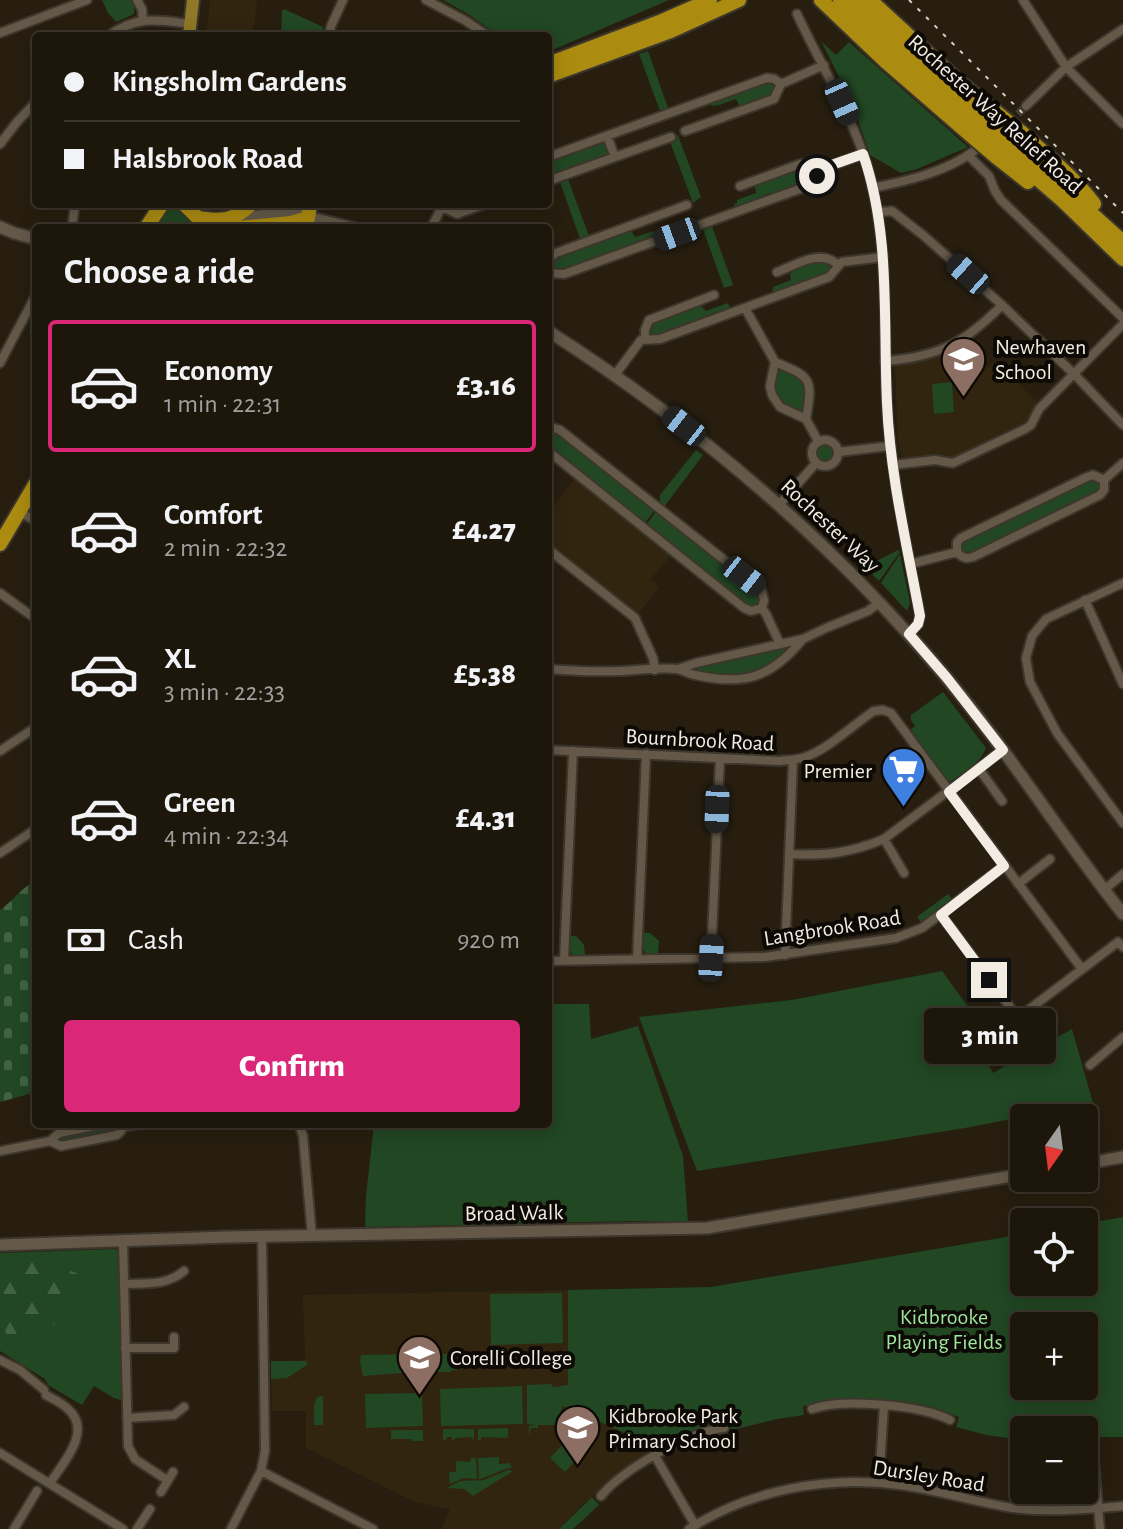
<!DOCTYPE html>
<html lang="en">
<head>
<meta charset="utf-8">
<style>
  :root { --surface:#1d160b; --page:#2a2319; --text:#f1f3f6; --muted:#a09f9d; --line:#3b352c; --accent:#db2777 }
  body { margin:0; font-family:"Alegreya Sans",sans-serif; background:var(--page); color:var(--text); height:100vh; display:flex; flex-direction:column; font-size:30px; white-space:nowrap }
  * { box-sizing:border-box; margin:0 }
  p { font-size:26px; color:var(--muted) }
  .icon { flex:none; width:44px; height:44px; fill:none; stroke:currentColor; stroke-width:2; stroke-linecap:round; stroke-linejoin:round }
  .map { position:relative; flex:1; overflow:hidden }
  .details { position:absolute; left:32px; top:224px; width:520px; height:904px; display:flex; flex-direction:column; background:var(--surface); border-radius:8px; box-shadow:0 4px 20px #0003,0 0 0 2px var(--line) }
  .details>* { flex:none }
  .hud { position:absolute; left:32px; top:32px; width:520px; height:176px; border-radius:8px; box-shadow:0 4px 20px #0003,0 0 0 2px var(--line); display:grid; align-content:center; height:176px; padding:0 32px; background:var(--surface) }
  .needle { width:52px; rotate:194deg }
  .buttons { position:absolute; left:1010px; top:1104px; display:grid; gap:16px }
  .buttons a { display:grid; place-items:center; width:88px; height:88px; border-radius:8px; background:var(--surface); box-shadow:0 4px 20px #0003,0 0 0 2px var(--line); font-size:40px }
  .end { position:absolute; width:36px; height:36px; margin:-18px; border:10px solid #f2ece3; background:#111; box-shadow:0 0 0 4px #111 }
  .from { border-radius:50% }
  .bubble { position:absolute; height:56px; border-radius:8px; background:var(--surface); box-shadow:0 4px 20px #0003,0 0 0 2px var(--line); font-size:26px; font-weight:800; line-height:56px; text-align:center }
  .car { position:absolute; width:24px; height:48px; margin:-24px -12px; border-radius:10px; box-shadow:0 0 6px 2px #0007; background:linear-gradient(#222 24%,#8ab4d8 0 40%,#222 0 76%,#8ab4d8 0 86%,#222 0) }
  .hud b { display:flex; align-items:center; gap:28px; height:76px; font-size:30px }
  .hud b+b { border-top:2px solid var(--line) }
  .hud i { width:20px; height:20px; background:var(--text) }
  ul { padding:0; list-style:none }
  li { display:flex; align-items:center; gap:24px; height:132px; margin:0 16px 12px; padding:0 16px; border:4px solid transparent; border-radius:8px }
  li div { flex:1 }
  li b { display:block; font-size:30px }
  li em { font-style:normal; font-weight:800 }
  li.on { border-color:var(--accent) }
  li>.icon { width:72px; height:72px; stroke-width:1.5 }
  h2 { padding:0 32px; font-size:36px; line-height:96px }
  .pay { display:flex; align-items:center; gap:20px; height:88px; padding:0 32px; font-size:30px }
  .pay p { margin-inline-start:auto }
  .cta { display:flex; gap:16px; margin-top:auto; padding:16px 32px }
  .cta a { flex:1; height:92px; border-radius:8px; background:var(--accent); color:#fff; font-size:32px; font-weight:800; line-height:92px; text-align:center }
  .map>svg:first-child { display:block }
  .built { fill:#322510 }
  .green { fill:#214723; fill-rule:evenodd }
  .forest { fill:url(#forest-firs) }
  .cemetery { fill:url(#cemetery-stones) }
  .lines { fill:none; stroke-linecap:round; stroke-linejoin:round }
  .street-tunnel { stroke:#453d2f; stroke-width:8; stroke-dasharray:8 4; stroke-linecap:butt }
  .street-casing { stroke:#3d362d; stroke-width:12 }
  .secondary-casing { stroke:#3d362d; stroke-width:15 }
  .primary-casing { stroke:#3d362d; stroke-width:16 }
  .highway-casing { stroke:#3d362d; stroke-width:18 }
  .street { stroke:#645949; stroke-width:8 }
  .secondary { stroke:#645949; stroke-width:11 }
  .primary { stroke:#8f7827; stroke-width:12 }
  .highway { stroke:#ac8c10; stroke-width:14 }
  .rail { stroke:#d5cfc5; stroke-width:2; stroke-dasharray:4 8; stroke-linecap:butt }
  .highway-bridge-casing { stroke:#3d362d; stroke-width:18; stroke-linecap:butt }
  .highway-bridge { stroke:#ac8c10; stroke-width:14 }
  .route { stroke:#f2ece3; stroke-width:10 }
  .labels { text-anchor:middle; stroke-width:8; stroke-linejoin:round; paint-order:stroke }
  .street-label { font-size:22px; fill:#f2ece3; stroke:#0d0904 }
  .poi-label { font-size:22px; fill:#f2ece3; stroke:#0d0904; text-anchor:start }
  .park-label { font-size:22px; fill:#9de89f; stroke:#0d0904 }
</style>
</head>
<body>
<div class="map">
<svg width="1123" height="1529" viewBox="0 0 1123 1529">
  <defs>
    <pattern id="forest-firs" width="22" height="20" patternUnits="userSpaceOnUse" patternTransform="scale(2)"><rect width="22" height="20" fill="#214723"/><path d="M5 1l3.5 6h-7zM16 11l3.5 6h-7z" fill="#426243"/></pattern>
    <pattern id="cemetery-stones" width="16" height="16" patternUnits="userSpaceOnUse" patternTransform="scale(2)"><rect width="16" height="16" fill="#214723"/><path d="M2 7V4a2 2 0 0 1 4 0v3zM10 15v-3a2 2 0 0 1 4 0v3z" fill="#426243"/></pattern>
  </defs>
  <rect width="100%" height="100%" fill="#271e0f"/>
  <path class="built" d="M 210,0 L 257,0 L 253,36 L 206,36 Z
    M 964,344 L 987,367 L 995,361 L 1038,403 L 1034,408 L 1029,418 L 1027,421 L 949,459 L 932,455 L 902,459 L 898,438 L 895,366 L 923,361 Z
    M 575,478 L 671,555 L 651,579 L 659,587 L 638,614 L 548,542 L 548,513 Z
    M 568,1290 L 568,1385 L 662,1449 L 622,1473 L 581,1506 L 559,1529 L 441,1529 L 450,1509 L 415,1502 L 306,1448 L 306,1411 L 272,1411 L 271,1361 L 305,1360 L 303,1295 Z"/>
  <path class="green" d="M 102,0 L 131,0 L 134,4 L 134,14 L 116,22 L 108,13 Z
    M 443,0 L 669,0 L 548,52 L 548,36 L 499,36 L 468,14 Z
    M 284,9 L 323,27 L 323,36 L 281,36 L 282,11 Z
    M 821,41 L 836,55 L 849,42 L 968,147 L 917,169 L 901,173 L 870,155 C 858,115 840,78 821,41 Z
    M 648,51 L 668,108 L 660,111 L 639,54 Z
    M 765,81 L 770,82 L 775,88 L 772,96 L 743,107 L 739,105 L 736,99 L 716,106 L 715,105 L 712,106 L 710,101 C 726,96 740,93 756,87 L 758,84 Z
    M 678,135 L 701,197 L 693,203 L 669,139 Z
    M 601,141 L 607,145 L 609,151 L 606,157 L 569,170 L 566,169 L 548,175 L 548,161 L 596,146 Z
    M 803,167 L 809,168 C 814,172 813,177 809,181 L 773,195 L 770,193 L 758,198 L 757,200 L 736,208 L 734,204 L 737,203 L 737,200 L 756,193 L 755,188 L 757,183 Z
    M 568,179 L 589,236 L 580,239 L 560,182 Z
    M 172,207 C 181,209 192,220 195,228 L 154,228 L 167,208 Z
    M 712,226 L 733,285 L 724,288 L 703,229 Z
    M 626,230 L 632,232 L 635,237 L 654,231 L 657,232 L 659,236 L 614,250 L 612,253 L 565,270 L 557,270 L 553,266 L 555,258 Z
    M 822,260 L 829,262 L 830,265 L 829,273 L 817,279 L 813,277 L 790,286 L 789,289 L 772,295 L 773,287 L 791,280 L 790,274 L 794,270 Z
    M 728,303 L 731,310 C 723,310 711,311 706,319 L 658,336 L 653,335 L 650,330 L 652,322 L 699,304 L 706,311 Z
    M 780,367 C 803,379 813,384 802,412 L 781,405 L 773,390 L 776,369 Z
    M 952,382 L 954,412 L 934,414 L 932,384 Z
    M 548,429 L 554,430 L 652,506 L 651,508 L 654,511 L 643,525 L 548,448 Z
    M815 453a10 10 0 1 1 20 0a10 10 0 1 1-20 0Z
    M 696,450 L 703,455 L 664,507 L 660,505 L 660,495 Z
    M 1093,478 L 1100,484 L 1099,493 L 968,556 L 961,551 L 961,542 Z
    M 657,510 L 759,591 L 761,602 L 757,607 L 748,607 L 649,529 L 650,527 L 647,524 Z
    M 898,550 L 900,552 L 879,581 L 865,567 Z
    M 900,554 L 910,603 L 907,611 L 881,583 Z
    M 782,646 L 788,648 L 789,651 L 787,654 L 757,673 L 730,676 L 698,671 L 698,666 L 701,664 L 742,657 Z
    M 943,692 L 986,748 C 980,764 963,772 950,782 L 910,730 L 915,726 L 911,720 L 911,715 Z
    M 948,894 L 952,899 L 921,922 L 917,917 Z
    M 643,933 L 650,933 L 659,941 L 658,954 L 646,954 L 643,949 Z
    M 569,936 L 576,936 L 584,945 L 585,955 L 573,955 L 569,951 Z
    M 942,971 L 991,1038 L 978,1048 L 993,1073 L 1072,1029 L 1093,1103 L 965,1128 L 697,1171 L 639,1017 L 792,1000 Z
    M 548,1004 L 589,1004 L 591,1039 L 638,1026 L 683,1156 L 688,1222 L 637,1221 L 365,1227 L 366,1196 L 374,1124 L 548,1124 Z
    M 114,1125 L 117,1126 L 117,1131 L 62,1143 L 59,1141 L 58,1138 L 60,1135 Z
    M 1123,1217 L 1123,1437 L 1084,1437 L 1084,1430 L 1023,1429 L 1022,1440 L 986,1435 L 956,1427 L 959,1417 C 949,1414 939,1408 929,1406 C 897,1399 836,1401 803,1406 L 804,1415 L 777,1419 L 732,1430 L 728,1420 L 662,1449 L 563,1406 L 555,1425 L 538,1425 L 538,1428 L 531,1428 L 529,1436 L 529,1426 L 535,1425 L 527,1424 L 527,1385 L 552,1384 L 553,1387 L 568,1385 L 568,1290 L 711,1287 L 1024,1234 L 1024,1282 L 1084,1282 L 1084,1224 ZM 1024,1326 L 1084,1326 L 1084,1386 L 1024,1386 Z
    M 116,1249 L 118,1251 L 124,1401 L 114,1398 L 94,1386 L 82,1405 L 48,1385 L 45,1379 L 0,1351 L 0,1253 Z
    M 562,1293 L 563,1343 L 491,1345 L 490,1294 Z
    M 411,1354 L 414,1357 L 414,1372 L 363,1376 L 360,1362 L 361,1355 Z
    M 428,1354 L 456,1354 L 457,1370 L 452,1370 L 451,1372 L 422,1372 L 420,1357 Z
    M 271,1361 L 307,1361 L 307,1365 L 287,1378 L 271,1379 Z
    M 522,1386 L 523,1424 L 441,1426 L 440,1389 Z
    M 422,1393 L 423,1426 L 366,1428 L 365,1394 Z
    M 323,1396 L 323,1425 L 314,1425 L 314,1404 L 317,1397 Z
    M 508,1428 L 508,1438 L 482,1437 L 481,1440 L 478,1440 L 478,1429 Z
    M 578,1428 L 593,1442 L 565,1472 L 550,1458 Z
    M 443,1429 L 474,1429 L 474,1440 L 471,1437 L 455,1438 L 454,1440 L 452,1440 L 452,1437 L 447,1437 L 446,1440 L 443,1440 Z
    M 391,1430 L 423,1430 L 423,1441 L 412,1441 L 411,1439 L 391,1439 Z
    M 499,1457 L 499,1464 L 510,1463 L 512,1468 C 500,1469 490,1477 479,1479 L 478,1458 Z
    M 471,1458 L 476,1458 L 477,1479 L 464,1478 L 450,1484 L 449,1472 L 456,1472 L 456,1461 L 470,1462 Z
    M 508,1470 L 513,1471 L 473,1496 L 464,1489 L 447,1488 L 460,1481 L 484,1480 Z
    M 592,1497 L 599,1505 L 573,1529 L 559,1529 Z"/>
  <path class="forest" d="M 33,1260 L 67,1269 L 89,1279 C 69,1314 50,1340 6,1334 C 0,1310 0,1289 8,1266 Z"/>
  <path class="cemetery" d="M 36,880 L 36,1092 L 0,1102 L 0,910 C 13,901 22,887 36,880 Z"/>
  <g class="lines">
    <path class="street-tunnel" d="M 1018,114 L 1026,106"/>
    <defs>
      <path id="street" d="M 137,0 L 142,9 L 143,20
        M 426,0 L 466,21 L 488,36
        M 1023,0 L 1066,67 L 1123,124
        M 797,14 C 821,66 852,114 868,169 C 890,246 883,326 887,405 C 891,476 907,546 920,616 L 918,624 L 909,634
        M 0,33 L 87,0
        M 108,36 C 137,15 157,20 191,24
        M 329,36 L 331,26 L 343,0
        M 1026,106 L 1066,67 L 1123,29
        M 685,131 L 774,99 L 781,84
        M 607,136 L 615,157
        M 0,144 L 17,122 L 36,102
        M 968,155 L 989,176 L 995,191 L 1001,200 L 1123,318
        M 548,157 L 767,78 L 774,79 L 781,84 L 824,65
        M 548,181 L 671,137
        M 740,186 L 800,164 L 810,164 L 819,172
        M 872,188 C 907,181 946,172 974,151
        M 442,207 L 457,214 L 485,204
        M 878,212 L 892,211 L 923,235 L 1002,305 L 1074,374 L 1123,425
        M 72,228 L 75,204
        M 431,228 L 443,205
        M 548,267 L 551,257 L 556,253 L 687,205
        M 777,272 C 796,265 821,248 838,265
        M 548,273 L 564,274 L 808,186 L 815,180 L 822,169 L 863,154
        M 745,308 L 775,362 L 770,386 L 772,395 L 780,407 L 806,419 L 818,441
        M 645,339 L 645,330 L 649,320 L 714,295
        M 885,361 C 938,357 965,343 1002,305
        M 775,362 C 812,377 813,379 806,419
        M 0,363 L 36,295
        M 615,375 L 641,340 L 660,339 L 829,277 L 842,262 L 883,257
        M 548,426 L 560,430 L 761,589 L 764,600 L 762,608 L 751,611 L 744,608 L 548,451
        M812 453a13 13 0 1 1 26 0a13 13 0 1 1-26 0Z
        M 838,452 L 890,446
        M 893,465 L 935,460 L 953,463 L 1025,429 L 1031,425 L 1039,409 L 1123,324
        M 779,505 L 816,463
        M 19,512 L 36,521
        M 548,549 L 635,618 L 653,658 L 655,670
        M 957,552 L 957,542 L 961,538 L 1087,477 L 1093,475 L 1104,480
        M 910,564 L 957,552 C 962,558 966,559 973,557 L 1100,495 L 1104,490 L 1104,480 L 1123,463
        M 1123,583 L 1046,619 L 1032,636 L 1026,658 L 1030,682 L 1057,733 L 1123,823
        M 0,593 L 36,619
        M 1085,600 L 1123,684
        M 762,608 L 766,614 L 780,644
        M 548,669 C 573,671 597,672 622,671 C 640,670 660,667 677,669 C 683,670 689,674 695,675 C 744,686 771,678 803,639
        M 678,669 L 696,663 L 803,639 L 826,628 L 868,611 L 880,602
        M 548,750 L 780,761 C 788,760 797,760 805,757 C 827,750 854,724 874,711 L 883,710 L 891,713 L 1082,969
        M 0,751 L 36,727
        M 979,769 L 1002,801
        M 884,839 L 904,873
        M 0,853 L 36,829
        M 789,854 C 826,856 850,853 884,839 L 1003,750
        M 1018,884 L 1050,859
        M 1104,890 L 1123,874
        M 941,915 L 1013,1011 L 1018,1014 L 1023,1014 L 1118,942 L 1123,947
        M 785,955 L 793,760
        M 711,958 L 720,758
        M 637,959 L 646,754
        M 564,960 L 573,751
        M 548,961 L 765,957 L 896,938 L 922,928 L 1004,866
        M 1090,1065 L 1123,1037
        M 299,1124 L 303,1136 L 312,1236
        M 50,1141 L 61,1146 L 117,1135 L 121,1131 L 123,1127 L 138,1124
        M 0,1151 L 50,1141 L 59,1133 L 104,1124
        M 123,1240 L 128,1446 L 135,1459 L 167,1480
        M 124,1284 C 146,1283 166,1286 184,1271
        M 125,1348 L 174,1348 L 174,1337
        M 0,1360 L 20,1370 L 44,1390
        M 46,1395 C 53,1399 62,1403 68,1409 C 93,1431 63,1463 50,1483
        M 812,1409 C 842,1398 921,1405 950,1420
        M 127,1418 L 174,1415 L 184,1407
        M 1084,1440 L 1092,1441 L 1093,1448 L 1100,1529
        M 0,1453 L 123,1529
        M 655,1456 L 695,1525
        M 261,1471 L 373,1529
        M 879,1482 L 884,1405
        M 161,1492 L 173,1472
        M 601,1496 C 622,1470 690,1431 724,1428
        M 14,1529 L 37,1491
        M 137,1529 L 150,1509
        M 231,1529 L 261,1471 L 265,1451 L 262,1236
        M 689,1529 C 750,1490 828,1475 900,1485 C 938,1490 975,1502 1013,1508 C 1050,1513 1086,1509 1123,1506"/>
      <path id="secondary" d="M 236,218 L 291,213 L 353,228
        M 0,227 L 14,233 L 36,239
        M 548,331 C 697,426 831,541 945,676 C 1009,752 1061,836 1123,914
        M 1084,1164 L 1123,1157
        M 0,1245 L 227,1237 L 707,1228 L 1024,1174"/>
      <path id="primary" d="M 189,36 L 193,0"/>
      <path id="highway" d="M 821,0 L 885,61 L 975,139
        M 840,0 L 903,61 L 983,132
        M 856,0 L 910,52 L 991,124
        M 870,0 L 959,82 L 1001,116
        M 548,64 L 662,21 L 710,0
        M 548,76 L 671,31 L 739,0
        M 1021,132 C 1046,155 1074,177 1094,204
        M 1012,142 L 1123,242
        M 1003,149 L 1062,200 L 1123,259
        M 995,156 L 1028,182
        M 184,204 L 198,218 L 201,224
        M 198,218 C 222,222 234,221 251,204
        M 146,228 L 162,204
        M 238,228 L 291,223 L 308,218 L 310,204
        M 0,544 L 36,483"/>
    </defs>
    <use href="#street" class="street-casing"/>
    <use href="#secondary" class="secondary-casing"/>
    <use href="#primary" class="primary-casing"/>
    <use href="#highway" class="highway-casing"/>
    <use href="#street" class="street"/>
    <use href="#secondary" class="secondary"/>
    <use href="#primary" class="primary"/>
    <use href="#highway" class="highway"/>
    <path class="rail" d="M 909,0 L 1123,213"/>
    <defs>
      <path id="highway-bridge" d="M 1001,116 L 1021,132
        M 991,124 L 1012,142
        M 983,132 L 1003,149
        M 975,139 L 995,156"/>
    </defs>
    <use href="#highway-bridge" class="highway-bridge-casing"/>
    <use href="#highway-bridge" class="highway-bridge"/>
  </g>
  <g class="lines">
    <path class="route" d="M 817,176 L 826,167 L 863,154 C 891,234 883,320 887,403 C 890,475 907,545 920,616 L 918,624 L 909,634 L 947,678 L 1003,750 L 949,792 L 1004,866 L 941,915 L 989,980"/>
  </g>
  <defs>
    <symbol id="school-pin" viewBox="-11 -11 22 30"><path d="M0 17L-7.5 6A9.5 9.5 0 1 1 7.5 6Z" fill="#8d6e63" stroke="#0d0904"/><path d="M0-5L7-2L0 1L-7-2ZM-4 1L0 2.5L4 1V4Q0 6-4 4Z" fill="#fff"/></symbol>
    <symbol id="supermarket-pin" viewBox="-11 -11 22 30"><path d="M0 17L-7.5 6A9.5 9.5 0 1 1 7.5 6Z" fill="#3f7fe0" stroke="#0d0904"/><path d="M-6-5.5h2.5l.6 2H6L4.5 2H-2.5L-4.4-4H-6ZM-1.5 3.2a1.3 1.3 0 1 0 .1 0ZM3 3.2a1.3 1.3 0 1 0 .1 0Z" fill="#fff"/></symbol>
  </defs>
  <g fill-rule="evenodd">
    <use href="#school-pin" x="938" y="334" width="51" height="69"/>
    <use href="#supermarket-pin" x="878" y="744" width="51" height="69"/>
    <use href="#school-pin" x="394" y="1332" width="51" height="69"/>
    <use href="#school-pin" x="552" y="1402" width="51" height="69"/>
  </g>
  <g class="labels">
    <g class="street-label">
      <text transform="translate(996 113) rotate(42)" y="8">Rochester Way Relief Road</text>
      <text transform="translate(831 525) rotate(43)" y="8">Rochester Way</text>
      <text transform="translate(700 739) rotate(3)" y="8">Bournbrook Road</text>
      <text transform="translate(832 927) rotate(-9)" y="8">Langbrook Road</text>
      <text transform="translate(514 1212) rotate(-1)" y="8">Broad Walk</text>
      <text transform="translate(929 1475) rotate(9)" y="8">Dursley Road</text>
    </g>
    <g class="poi-label">
      <text x="995" y="354">Newhaven<tspan x="995" dy="25">School</tspan></text>
      <text x="872" y="778" text-anchor="end">Premier</text>
      <text x="450" y="1365">Corelli College</text>
      <text x="608" y="1423">Kidbrooke Park<tspan x="608" dy="25">Primary School</tspan></text>
    </g>
    <g class="park-label">
      <text x="944" y="1324">Kidbrooke<tspan x="944" dy="25">Playing Fields</tspan></text>
    </g>
  </g>
</svg>
<div class="buttons">
<a><svg class="needle" viewBox="-14 -14 28 28"><path d="M0-13l5 13h-10z" fill="#e53935"/><path d="M0 13l5-13h-10z" fill="#a09f9d"/></svg></a>
<a><svg class="icon" aria-label="locate" viewBox="0 0 24 24"><circle cx="12" cy="12" r="6"/><path d="M12 2v4M12 18v4M2 12h4M18 12h4"/></svg></a>
<a>+</a>
<a>−</a>
</div>
<i class="end from" style="left:817px;top:176px"></i>
<i class="end" style="left:989px;top:980px"></i>
<div class="bubble" style="left:924px;top:1008px;width:132px">3 min</div>
<i class="car" style="left:842px;top:102px;rotate:156deg"></i>
<i class="car" style="left:677px;top:234px;rotate:250deg"></i>
<i class="car" style="left:968px;top:274px;rotate:312deg"></i>
<i class="car" style="left:684px;top:426px;rotate:308deg"></i>
<i class="car" style="left:744px;top:576px;rotate:128deg"></i>
<i class="car" style="left:717px;top:809px;rotate:182deg"></i>
<i class="car" style="left:711px;top:958px;rotate:3deg"></i>
<div class="hud">
<b><i class="from"></i>Kingsholm Gardens</b>
<b><i></i>Halsbrook Road</b>
</div>
<section class="details">
<h2>Choose a ride</h2>
<ul>
<li class="on"><svg class="icon" aria-label="car" viewBox="0 0 24 24"><path d="M5 17H2v-5l4-1 3-4h7l3 4 3 1v5h-3M9 17h6M6 11h13"/><circle cx="7" cy="17" r="2"/><circle cx="17" cy="17" r="2"/></svg><div><b>Economy</b><p>1 min · 22:31</p></div><em>£3.16</em></li>
<li><svg class="icon" aria-label="car" viewBox="0 0 24 24"><path d="M5 17H2v-5l4-1 3-4h7l3 4 3 1v5h-3M9 17h6M6 11h13"/><circle cx="7" cy="17" r="2"/><circle cx="17" cy="17" r="2"/></svg><div><b>Comfort</b><p>2 min · 22:32</p></div><em>£4.27</em></li>
<li><svg class="icon" aria-label="car" viewBox="0 0 24 24"><path d="M5 17H2v-5l4-1 3-4h7l3 4 3 1v5h-3M9 17h6M6 11h13"/><circle cx="7" cy="17" r="2"/><circle cx="17" cy="17" r="2"/></svg><div><b>XL</b><p>3 min · 22:33</p></div><em>£5.38</em></li>
<li><svg class="icon" aria-label="car" viewBox="0 0 24 24"><path d="M5 17H2v-5l4-1 3-4h7l3 4 3 1v5h-3M9 17h6M6 11h13"/><circle cx="7" cy="17" r="2"/><circle cx="17" cy="17" r="2"/></svg><div><b>Green</b><p>4 min · 22:34</p></div><em>£4.31</em></li>
</ul>
<div class="pay"><svg class="icon" aria-label="cash" viewBox="0 0 24 24"><path d="M3 7h18v10H3z"/><circle cx="12" cy="12" r="2"/></svg>Cash<p>920 m</p></div>
<div class="cta"><a>Confirm</a></div>
</section>
</div>
</body>
</html>
